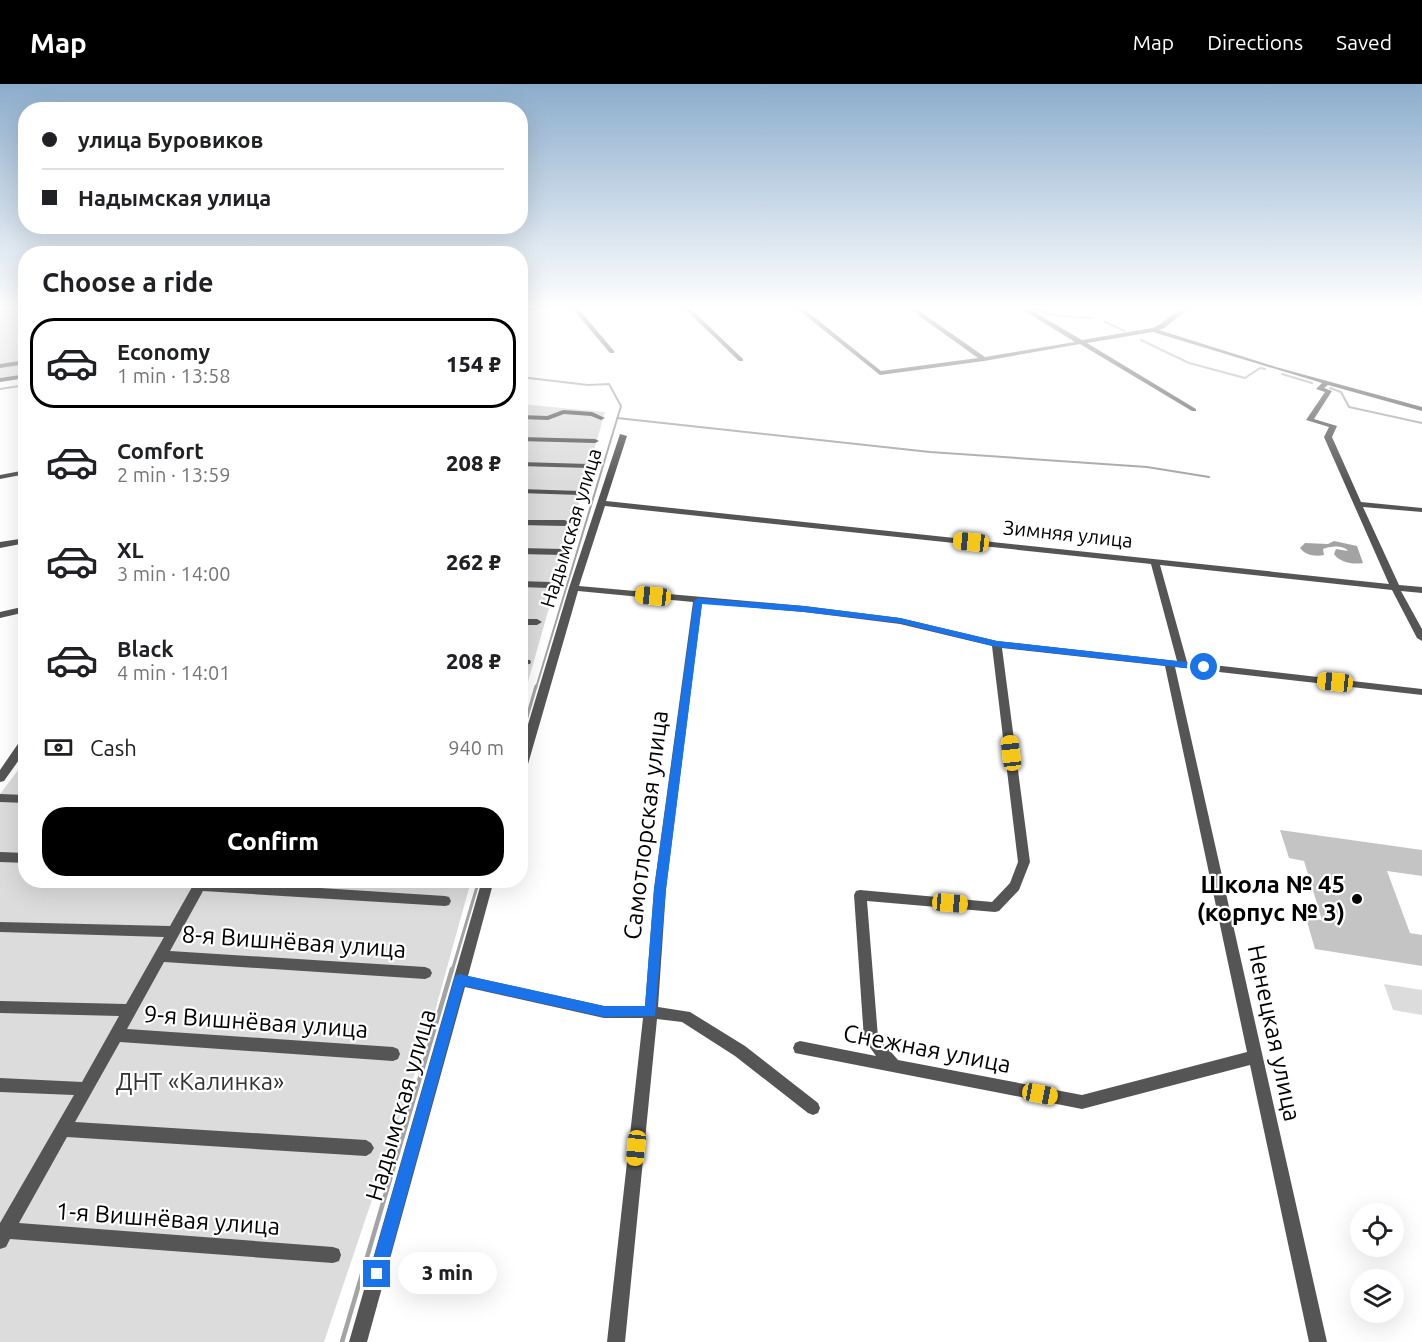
<!DOCTYPE html>
<html lang="en">
<head>
<meta charset="utf-8">
<style>
  :root { --surface:#fff; --page:#f6f6f6; --text:#202124; --muted:#757577; --line:#e0e0e0; --accent:#000 }
  body { margin:0; font-family:Ubuntu,sans-serif; background:var(--page); color:var(--text); height:100vh; display:flex; flex-direction:column; font-size:22px; white-space:nowrap }
  * { box-sizing:border-box; margin:0 }
  p { font-size:20px; color:var(--muted) }
  .icon { flex:none; width:33px; height:33px; fill:none; stroke:currentColor; stroke-width:2; stroke-linecap:round; stroke-linejoin:round }
  .map { position:relative; flex:1; overflow:hidden }
  .drawer { position:absolute; left:18px; top:162px; width:510px; height:642px; display:flex; flex-direction:column; background:var(--surface); border-radius:24px; box-shadow:0 6px 24px #0002 }
  .drawer>* { flex:none }
  .hud { position:absolute; left:18px; top:18px; width:510px; height:132px; border-radius:24px; box-shadow:0 6px 24px #0002; display:grid; align-content:center; height:132px; padding:0 24px; background:var(--surface) }
  .buttons { position:absolute; left:1350px; top:1119px; display:grid; gap:12px }
  .buttons a { display:grid; place-items:center; width:54px; height:54px; border-radius:50%; background:var(--surface); box-shadow:0 6px 24px #0002; font-size:30px }
  .end { position:absolute; width:27px; height:27px; margin:-14px; border:8px solid #1a73e8; background:#fff; box-shadow:0 0 0 3px #fff }
  .from { border-radius:50% }
  .bubble { position:absolute; height:42px; border-radius:21px; background:var(--surface); box-shadow:0 6px 24px #0002; font-size:20px; font-weight:800; line-height:42px; text-align:center }
  .car { position:absolute; width:18px; height:36px; margin:-18px -9px; border-radius:8px; box-shadow:0 0 4px 2px #0007; background:linear-gradient(#f5c518 24%,#345 0 40%,#f5c518 0 76%,#345 0 86%,#f5c518 0) }
  .hud b { display:flex; align-items:center; gap:21px; height:57px; font-size:22px }
  .hud b+b { border-top:2px solid var(--line) }
  .hud i { width:15px; height:15px; background:var(--text) }
  ul { padding:0; list-style:none }
  li { display:flex; align-items:center; gap:18px; height:90px; margin:0 12px 9px; padding:0 12px; border:3px solid transparent; border-radius:24px }
  li div { flex:1 }
  li b { display:block; font-size:22px }
  li em { font-style:normal; font-weight:800 }
  li.selected { border-color:var(--accent) }
  li>.icon { width:54px; height:54px; stroke-width:1.5 }
  h2 { padding:0 24px; font-size:27px; line-height:72px }
  .pay { display:flex; align-items:center; gap:15px; height:66px; padding:0 24px; font-size:22px }
  .pay p { margin-inline-start:auto }
  .cta { display:flex; gap:12px; margin-top:auto; padding:12px 24px }
  .cta a { flex:1; height:69px; border-radius:24px; background:var(--accent); color:#fff; font-size:24px; font-weight:800; line-height:69px; text-align:center }
  header { display:flex; align-items:center; gap:36px; box-sizing:border-box; height:84px; padding:0 30px; background:var(--accent); color:#fff }
  header strong { font-size:28px }
  nav { display:flex; gap:33px; margin-inline-start:auto; font-size:21px }
  .map>svg:first-child { display:block }
  .green { fill:#dcdcdc }
  .water { fill:#a3a3a3 }
  .lines { fill:none; stroke-linecap:round; stroke-linejoin:round }
  .stream-far2 { stroke:#a3a3a3; stroke-width:2 }
  .stream-far1 { stroke:#a3a3a3; stroke-width:3 }
  .stream { stroke:#a3a3a3; stroke-width:4.5 }
  .building { fill:#c4c4c4 }
  .minor { fill:#555; fill-rule:evenodd }
  .route { fill:#1a73e8 }
  .poi-dot { fill:#000; stroke:#fff; stroke-width:2 }
  .labels { text-anchor:middle; stroke-width:4.5; stroke-linejoin:round; paint-order:stroke }
  .street-label { font-size:20px; fill:#000; stroke:#fff }
  .near-street-label { font-size:24px; fill:#000; stroke:#fff }
  .near-poi-label { font-size:24px; font-weight:bold; fill:#000; stroke:#fff; text-anchor:end }
  .near-park-label { font-size:24px; fill:#333; stroke:#fff }
</style>
</head>
<body>
<header>
<strong>Map</strong>
<nav><a>Map</a><a>Directions</a><a>Saved</a></nav>
</header>
<div class="map">
<svg width="1422" height="1258" viewBox="0 0 1422 1258">
  <rect width="100%" height="100%" fill="#fff"/>
  <path class="green" d="M 0,224 L 16,224 L 25,232 L 25,290 L 0,294 Z
    M 521,320 L 605,328 L 521,622 Z
    M 25,677 L 26,796 L 471,797 L 432,938 L 324,1258 L 0,1258 L 0,710 Z
    M 1384,900 L 1422,906 L 1422,931 L 1393,926 Z"/>
  <path class="water" d="M 1334,457 L 1357,462 L 1363,479 C 1353,481 1339,478 1334,470 L 1336,465 L 1348,467 C 1343,461 1330,462 1323,465 L 1324,471 C 1315,473 1305,471 1300,464 L 1305,459 L 1328,460 Z"/>
  <g class="lines">
    <path class="stream-far2" d="M 1034,224 L 1050,231 L 1091,234
      M 1105,238 L 1125,247
      M 1141,256 L 1189,279 L 1245,294 L 1260,284 L 1265,285
      M 1282,290 L 1312,299
      M 520,293 L 588,301 L 609,300 L 621,322 L 536,604
      M 1330,304 L 1341,308 L 1349,323 L 1422,339
      M 0,305 L 26,301
      M 617,334 L 930,368 L 1147,383 L 1209,393"/>
    <path class="stream-far1" d="M 520,657 L 536,602
      M 452,887 L 479,796"/>
    <path class="stream" d="M 342,1258 L 452,885"/>
  </g>
  <path class="building" d="M 1280,746 L 1422,766 L 1422,792 L 1387,787 L 1410,849 L 1422,851 L 1422,882 L 1315,865 L 1306,834 L 1322,836 L 1304,777 L 1289,774 Z"/>
  <g class="lines">
    <path class="minor" d="M 18,224 L 25,224 L 26,230 Z
      M 529,224 L 544,224 L 520,229 L 520,225 Z
      M 572,224 L 578,224 L 614,267 L 614,269 L 610,269 Z
      M 684,224 L 690,224 L 743,275 L 743,277 L 739,277 Z
      M 796,224 L 803,224 L 881,287 L 978,274 L 908,224 L 915,224 L 985,273 L 1075,258 L 1020,224 L 1027,224 L 1082,256 L 1152,244 C 1165,240 1176,224 1190,224 L 1164,244 L 1159,246 L 1276,283 L 1422,323 L 1422,327 L 1328,301 L 1324,304 L 1332,307 L 1314,335 L 1337,342 L 1332,353 L 1361,418 L 1422,424 L 1422,428 L 1363,423 L 1399,501 L 1422,503 L 1422,509 L 1401,507 L 1422,545 L 1422,557 L 1417,554 L 1392,506 L 1160,481 L 1187,578 L 1422,605 L 1422,611 L 1175,583 L 1327,1258 L 1309,1258 L 1250,981 L 1082,1025 L 795,969 L 793,964 L 795,959 L 800,957 L 876,972 L 864,955 L 854,811 L 856,807 L 860,806 L 992,818 L 1010,799 L 1018,778 L 992,562 L 900,540 L 804,528 L 702,519 L 666,805 L 658,923 L 690,928 L 745,962 L 818,1019 L 820,1024 L 818,1029 L 813,1031 L 808,1029 L 735,972 L 682,938 L 657,935 L 625,1258 L 607,1258 L 643,934 L 604,934 L 465,903 L 367,1258 L 349,1258 L 482,796 L 494,796 L 468,892 L 604,922 L 645,922 L 654,805 L 693,518 L 578,507 L 526,687 L 520,691 L 520,667 L 569,504 L 620,350 L 627,352 L 606,417 L 1389,500 L 1324,353 L 1329,343 L 1306,336 L 1325,308 L 1316,305 L 1322,299 L 1153,248 L 1087,259 L 1196,325 L 1196,327 L 1192,327 L 1080,260 L 984,277 L 880,291 ZM 605,422 L 1151,480 L 1177,577 L 997,557 L 900,534 L 804,522 L 579,502 ZM 1002,564 L 1165,582 L 1247,968 L 1082,1011 L 898,976 L 878,953 L 867,817 L 995,828 L 999,827 L 1019,806 L 1030,778 Z
      M 26,276 L 26,280 L 0,284 L 0,280 Z
      M 26,290 L 26,294 L 0,298 L 0,294 Z
      M 563,326 L 592,328 L 605,334 L 601,336 L 591,332 L 564,330 L 548,336 L 520,335 L 520,331 L 547,332 Z
      M 520,353 L 595,355 L 599,357 L 595,359 L 520,357 Z
      M 520,378 L 589,380 L 593,382 L 589,384 L 520,382 Z
      M 26,386 L 26,390 L 0,395 L 0,391 Z
      M 520,405 L 580,407 L 584,409 L 580,411 L 520,409 Z
      M 520,436 L 565,436 L 569,439 L 565,442 L 520,441 Z
      M 26,454 L 26,459 L 0,464 L 0,458 Z
      M 520,464 L 563,465 L 567,468 L 563,471 L 520,470 Z
      M 520,497 L 549,498 L 554,501 L 549,504 L 520,503 Z
      M 26,522 L 26,528 L 0,534 L 0,528 Z
      M 520,535 L 537,535 L 542,538 L 537,541 L 520,541 Z
      M 520,575 L 530,576 L 531,578 L 530,580 L 520,581 Z
      M 26,653 L 26,666 L 4,697 L 0,698 L 0,686 L 22,654 Z
      M 0,710 L 26,711 L 26,719 L 0,718 Z
      M 0,768 L 26,769 L 26,779 L 0,778 Z
      M 196,796 L 445,812 L 449,813 L 451,817 L 449,821 L 445,822 L 203,807 L 170,867 L 425,883 L 430,885 L 432,889 L 430,893 L 425,895 L 164,878 L 127,945 L 393,963 L 398,965 L 400,970 L 398,975 L 393,977 L 120,958 L 75,1038 L 366,1056 L 371,1059 L 374,1064 L 371,1069 L 366,1072 L 67,1053 L 19,1139 L 333,1163 L 339,1165 L 341,1171 L 339,1177 L 333,1179 L 10,1155 L 6,1163 L 0,1165 L 0,1139 L 74,1011 L 0,1008 L 0,994 L 82,998 L 119,932 L 0,929 L 0,917 L 126,920 L 164,853 L 0,848 L 0,838 L 170,842 Z"/>
  </g>
  <linearGradient id="sky" x2="0" y2="1"><stop stop-color="#8cadcc"/><stop offset="0.56" stop-color="#fff"/><stop offset="1" stop-color="#fff" stop-opacity="0"/></linearGradient>
  <rect width="1422" height="400" fill="url(#sky)"/>
  <path class="route" d="M 698,514 L 804,522 L 900,534 L 997,557 L 1204,580 L 1209,583 L 1204,586 L 997,563 L 900,539 L 804,528 L 702,520 L 666,805 L 655,932 L 604,933 L 464,902 L 385,1190 L 382,1196 L 377,1198 L 371,1196 L 369,1190 L 455,892 L 459,890 L 604,922 L 645,922 L 654,805 L 694,517 Z"/>
  <circle class="poi-dot" cx="1357" cy="815" r="6"/>
  <g class="labels">
    <g class="street-label">
      <text transform="translate(571 444) rotate(-73)" y="7">Надымская улица</text>
      <text transform="translate(1068 450) rotate(6)" y="7">Зимняя улица</text>
    </g>
    <g class="near-street-label">
      <text transform="translate(646 741) rotate(-83)" y="8">Самотлорская улица</text>
      <text transform="translate(294 858) rotate(4)" y="8">8-я Вишнёвая улица</text>
      <text transform="translate(256 938) rotate(4)" y="8">9-я Вишнёвая улица</text>
      <text transform="translate(1274 949) rotate(78)" y="8">Ненецкая улица</text>
      <text transform="translate(927 965) rotate(11)" y="8">Снежная улица</text>
      <text transform="translate(401 1021) rotate(-74)" y="8">Надымская улица</text>
      <text transform="translate(168 1135) rotate(4)" y="8">1-я Вишнёвая улица</text>
    </g>
    <g class="near-poi-label">
      <text x="1345" y="809">Школа № 45<tspan x="1345" dy="28">(корпус № 3)</tspan></text>
    </g>
    <g class="near-park-label">
      <text x="200" y="1006">ДНТ «Калинка»</text>
    </g>
  </g>
</svg>
<div class="buttons">
<a><svg class="icon" aria-label="locate" viewBox="0 0 24 24"><circle cx="12" cy="12" r="6"/><path d="M12 2v4M12 18v4M2 12h4M18 12h4"/></svg></a>
<a><svg class="icon" aria-label="layers" viewBox="0 0 24 24"><path d="M12 4l9 5-9 5-9-5zM3 14l9 5 9-5"/></svg></a>
</div>
<i class="end from" style="left:1204px;top:583px"></i>
<i class="end" style="left:377px;top:1190px"></i>
<div class="bubble" style="left:398px;top:1168px;width:99px">3 min</div>
<i class="car" style="left:971px;top:458px;rotate:276deg"></i>
<i class="car" style="left:653px;top:512px;rotate:276deg"></i>
<i class="car" style="left:1335px;top:598px;rotate:276deg"></i>
<i class="car" style="left:1011px;top:669px;rotate:353deg"></i>
<i class="car" style="left:950px;top:819px;rotate:95deg"></i>
<i class="car" style="left:1040px;top:1010px;rotate:101deg"></i>
<i class="car" style="left:636px;top:1064px;rotate:186deg"></i>
<div class="hud">
<b><i class="from"></i>улица Буровиков</b>
<b><i></i>Надымская улица</b>
</div>
<section class="drawer">
<h2>Choose a ride</h2>
<ul>
<li class="selected"><svg class="icon" aria-label="car" viewBox="0 0 24 24"><path d="M5 17H2v-5l4-1 3-4h7l3 4 3 1v5h-3M9 17h6M6 11h13"/><circle cx="7" cy="17" r="2"/><circle cx="17" cy="17" r="2"/></svg><div><b>Economy</b><p>1 min · 13:58</p></div><em>154 ₽</em></li>
<li><svg class="icon" aria-label="car" viewBox="0 0 24 24"><path d="M5 17H2v-5l4-1 3-4h7l3 4 3 1v5h-3M9 17h6M6 11h13"/><circle cx="7" cy="17" r="2"/><circle cx="17" cy="17" r="2"/></svg><div><b>Comfort</b><p>2 min · 13:59</p></div><em>208 ₽</em></li>
<li><svg class="icon" aria-label="car" viewBox="0 0 24 24"><path d="M5 17H2v-5l4-1 3-4h7l3 4 3 1v5h-3M9 17h6M6 11h13"/><circle cx="7" cy="17" r="2"/><circle cx="17" cy="17" r="2"/></svg><div><b>XL</b><p>3 min · 14:00</p></div><em>262 ₽</em></li>
<li><svg class="icon" aria-label="car" viewBox="0 0 24 24"><path d="M5 17H2v-5l4-1 3-4h7l3 4 3 1v5h-3M9 17h6M6 11h13"/><circle cx="7" cy="17" r="2"/><circle cx="17" cy="17" r="2"/></svg><div><b>Black</b><p>4 min · 14:01</p></div><em>208 ₽</em></li>
</ul>
<div class="pay"><svg class="icon" aria-label="cash" viewBox="0 0 24 24"><path d="M3 7h18v10H3z"/><circle cx="12" cy="12" r="2"/></svg>Cash<p>940 m</p></div>
<div class="cta"><a>Confirm</a></div>
</section>
</div>
</body>
</html>
